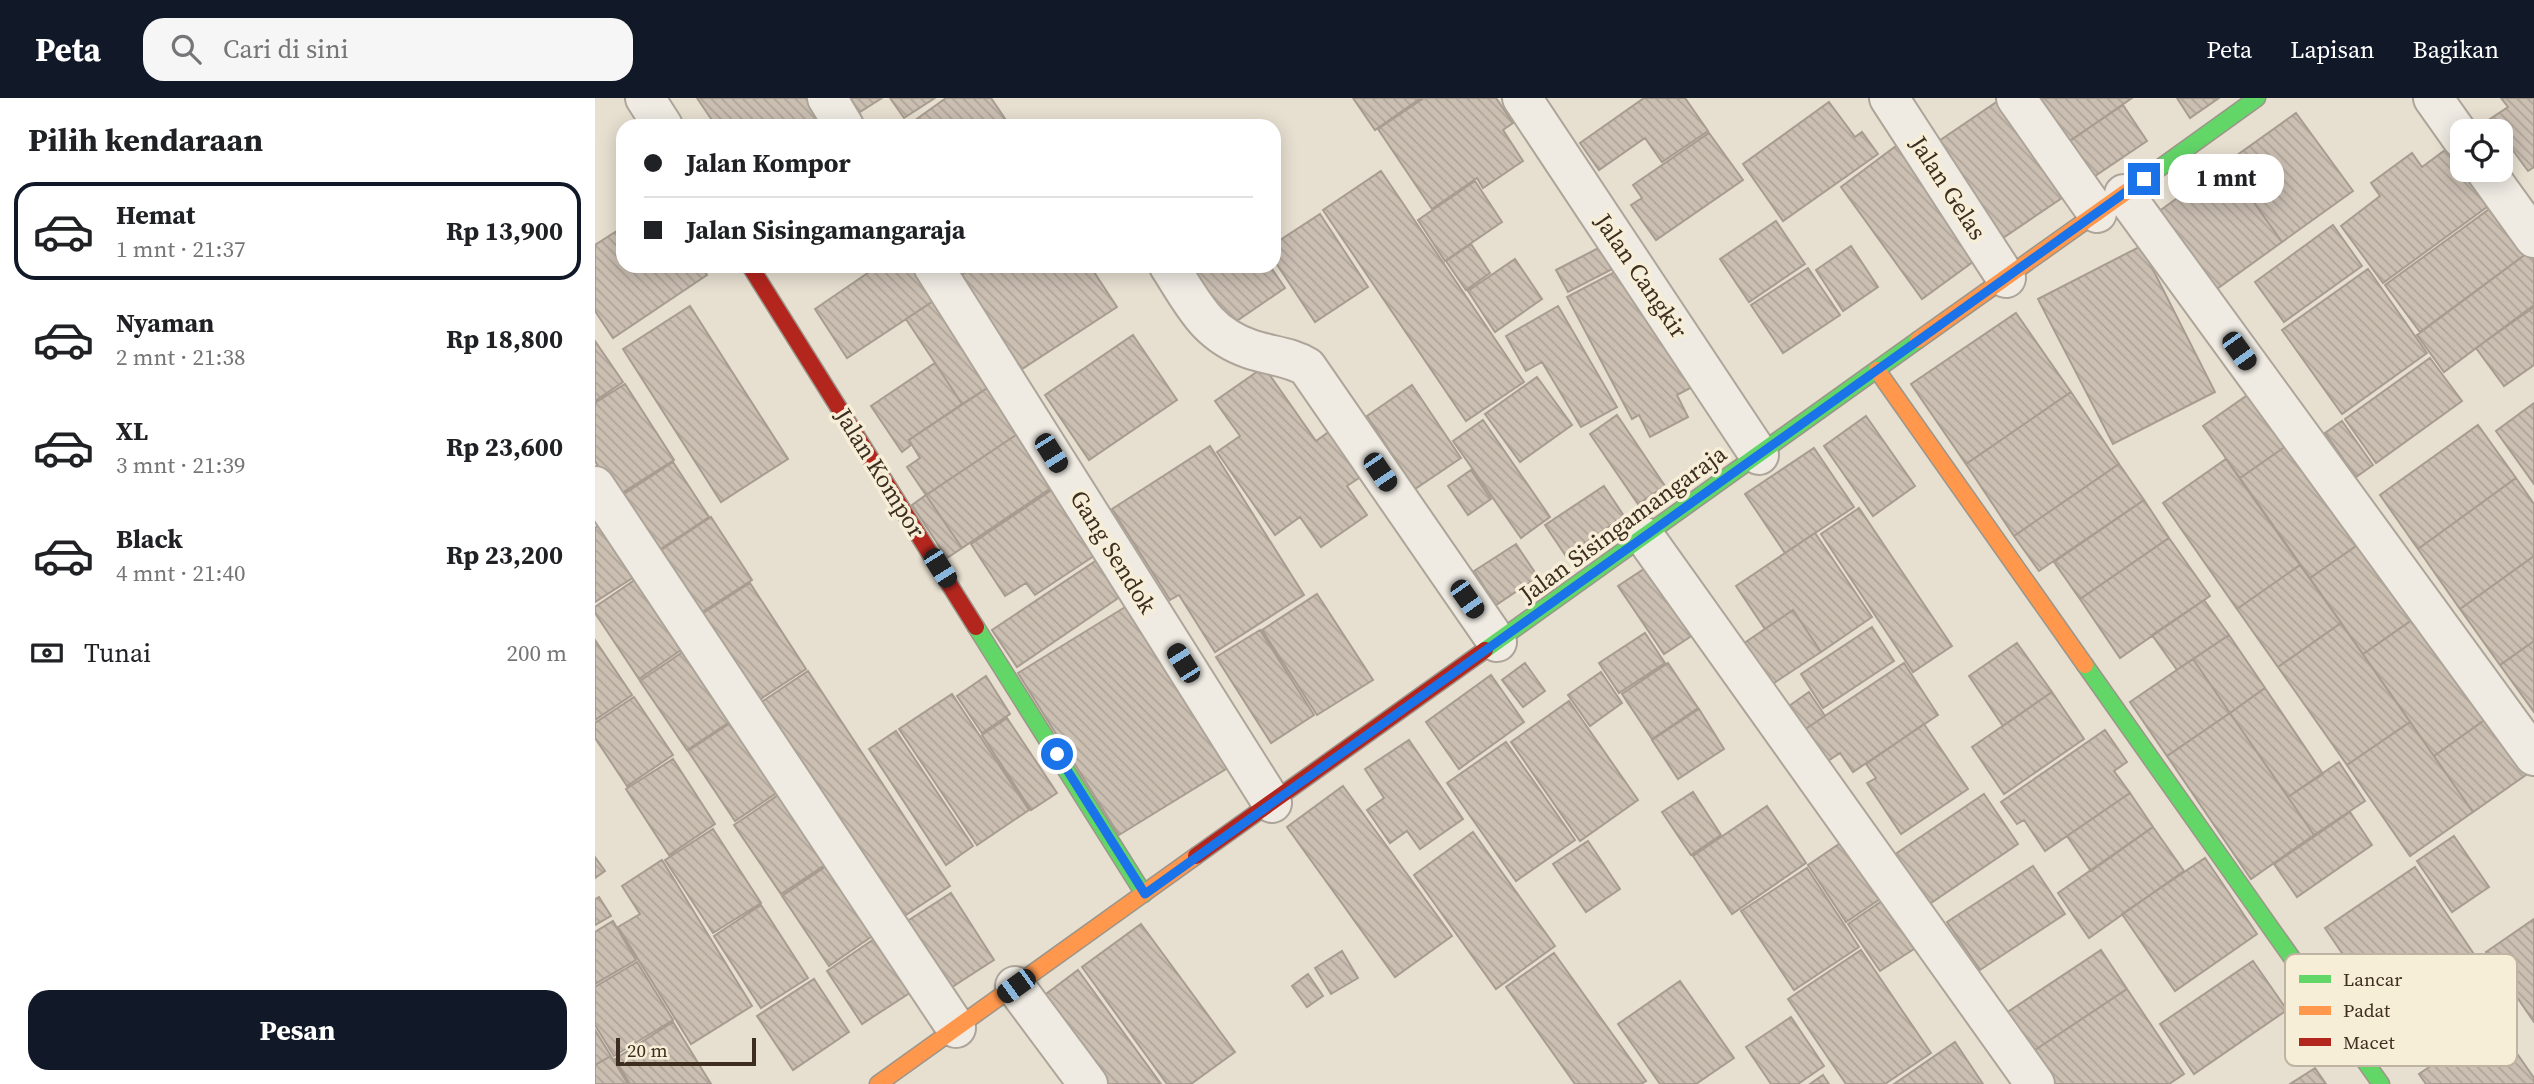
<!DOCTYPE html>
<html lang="id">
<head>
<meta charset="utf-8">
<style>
  :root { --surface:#fff; --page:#f6f6f6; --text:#202124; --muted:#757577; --line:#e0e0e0; --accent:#111827 }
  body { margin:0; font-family:"Source Serif 4",serif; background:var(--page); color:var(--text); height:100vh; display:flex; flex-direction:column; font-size:26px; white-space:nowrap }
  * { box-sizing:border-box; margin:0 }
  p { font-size:23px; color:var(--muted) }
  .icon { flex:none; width:38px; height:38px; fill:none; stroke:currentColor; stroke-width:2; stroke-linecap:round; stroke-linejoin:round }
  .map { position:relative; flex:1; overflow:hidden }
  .panel { display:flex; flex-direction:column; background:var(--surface); width:595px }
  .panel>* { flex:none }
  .hud { position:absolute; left:21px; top:21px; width:665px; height:154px; border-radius:21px; box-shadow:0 4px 18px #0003; display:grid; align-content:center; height:154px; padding:0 28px; background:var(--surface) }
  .fabs { position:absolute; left:1855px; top:21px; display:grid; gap:14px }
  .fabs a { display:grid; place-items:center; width:63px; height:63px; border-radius:14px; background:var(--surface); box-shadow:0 4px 18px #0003; font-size:35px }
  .scale { position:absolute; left:21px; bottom:18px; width:140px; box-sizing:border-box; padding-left:7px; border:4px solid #3d2e20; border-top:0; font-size:19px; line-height:24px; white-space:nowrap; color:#3d2e20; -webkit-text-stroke:5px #f7eed8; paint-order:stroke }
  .end { position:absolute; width:32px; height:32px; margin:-16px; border:9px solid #1a73e8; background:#fff; box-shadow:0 0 0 4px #fff }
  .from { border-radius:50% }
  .bubble { position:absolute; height:49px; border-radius:21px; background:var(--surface); box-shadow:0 4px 18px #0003; font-size:23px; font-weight:700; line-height:49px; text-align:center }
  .car { position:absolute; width:21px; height:42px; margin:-21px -10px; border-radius:9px; box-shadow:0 0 5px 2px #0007; background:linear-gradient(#222 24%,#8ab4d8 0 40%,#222 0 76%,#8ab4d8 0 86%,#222 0) }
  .hud b { display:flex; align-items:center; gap:24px; height:66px; font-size:26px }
  .hud b+b { border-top:2px solid var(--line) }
  .hud i { width:18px; height:18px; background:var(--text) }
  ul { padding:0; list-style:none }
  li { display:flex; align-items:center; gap:21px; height:98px; margin:0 14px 10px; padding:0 14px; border:4px solid transparent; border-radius:21px }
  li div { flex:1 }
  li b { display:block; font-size:26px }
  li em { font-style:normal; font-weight:700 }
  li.selected { border-color:var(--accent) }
  li>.icon { width:63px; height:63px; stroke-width:1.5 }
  h2 { padding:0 28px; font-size:32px; line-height:84px }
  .pay { display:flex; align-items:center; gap:18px; height:77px; padding:0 28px; font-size:26px }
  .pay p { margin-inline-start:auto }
  .button { display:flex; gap:14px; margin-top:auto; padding:14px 28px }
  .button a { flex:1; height:80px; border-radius:21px; background:var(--accent); color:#fff; font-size:28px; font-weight:700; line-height:80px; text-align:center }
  header { display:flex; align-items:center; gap:42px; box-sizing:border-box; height:98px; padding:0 35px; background:var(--accent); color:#fff }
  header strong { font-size:33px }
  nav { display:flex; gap:38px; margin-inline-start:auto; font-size:24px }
  .search { width:490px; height:63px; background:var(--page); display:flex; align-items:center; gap:18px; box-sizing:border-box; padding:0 24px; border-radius:21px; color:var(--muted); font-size:26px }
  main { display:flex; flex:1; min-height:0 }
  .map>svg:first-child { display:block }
  .building { fill:url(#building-back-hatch); stroke:#a89c90; stroke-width:2 }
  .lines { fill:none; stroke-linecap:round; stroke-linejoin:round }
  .street-casing { stroke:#ada599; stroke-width:42 }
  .fast-casing { stroke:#9c958a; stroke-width:19 }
  .slow-casing { stroke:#9c958a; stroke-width:19 }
  .jam-casing { stroke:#9c958a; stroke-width:19 }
  .street { stroke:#efebe3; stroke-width:38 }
  .fast { stroke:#63d668; stroke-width:16 }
  .slow { stroke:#ff974d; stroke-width:16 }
  .jam { stroke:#b3261e; stroke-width:16 }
  .route { stroke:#1a73e8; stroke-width:9 }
  .labels { text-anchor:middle; stroke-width:7; stroke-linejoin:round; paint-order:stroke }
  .street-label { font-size:24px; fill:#3d2e20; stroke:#f7eed8 }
  .key { fill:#f7eed8; stroke:#bfb4a1; stroke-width:2 }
  .key-label { font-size:19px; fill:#3d2e20 }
</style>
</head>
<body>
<header>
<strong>Peta</strong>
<div class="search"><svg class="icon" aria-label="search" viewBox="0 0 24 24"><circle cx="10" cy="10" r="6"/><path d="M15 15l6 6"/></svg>Cari di sini</div>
<nav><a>Peta</a><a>Lapisan</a><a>Bagikan</a></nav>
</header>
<main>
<section class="panel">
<h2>Pilih kendaraan</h2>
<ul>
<li class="selected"><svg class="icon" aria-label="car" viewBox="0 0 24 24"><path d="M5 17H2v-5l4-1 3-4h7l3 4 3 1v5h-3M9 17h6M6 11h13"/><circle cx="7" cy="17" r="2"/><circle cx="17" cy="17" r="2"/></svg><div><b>Hemat</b><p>1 mnt · 21:37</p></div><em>Rp 13,900</em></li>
<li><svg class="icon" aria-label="car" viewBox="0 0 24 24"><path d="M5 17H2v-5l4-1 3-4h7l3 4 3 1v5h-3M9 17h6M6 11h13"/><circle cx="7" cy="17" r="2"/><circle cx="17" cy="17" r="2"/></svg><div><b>Nyaman</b><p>2 mnt · 21:38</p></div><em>Rp 18,800</em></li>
<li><svg class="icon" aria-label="car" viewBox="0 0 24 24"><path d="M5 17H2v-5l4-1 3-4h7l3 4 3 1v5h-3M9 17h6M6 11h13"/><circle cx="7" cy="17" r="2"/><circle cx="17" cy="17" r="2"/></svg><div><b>XL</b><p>3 mnt · 21:39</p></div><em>Rp 23,600</em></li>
<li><svg class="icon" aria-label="car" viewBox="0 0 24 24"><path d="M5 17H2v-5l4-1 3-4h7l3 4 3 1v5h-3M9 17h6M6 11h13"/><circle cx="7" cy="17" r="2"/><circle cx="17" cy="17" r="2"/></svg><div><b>Black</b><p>4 mnt · 21:40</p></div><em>Rp 23,200</em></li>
</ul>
<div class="pay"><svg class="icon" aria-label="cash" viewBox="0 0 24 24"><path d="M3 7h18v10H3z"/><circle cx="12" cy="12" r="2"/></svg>Tunai<p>200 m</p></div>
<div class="button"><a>Pesan</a></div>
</section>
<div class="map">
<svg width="1939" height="986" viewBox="0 0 1939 986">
  <defs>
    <pattern id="building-back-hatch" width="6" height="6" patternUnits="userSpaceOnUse" patternTransform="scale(1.75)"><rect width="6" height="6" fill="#cbbfb2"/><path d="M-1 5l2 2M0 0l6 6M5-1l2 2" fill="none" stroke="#afa499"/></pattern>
  </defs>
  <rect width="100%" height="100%" fill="#e7e0d1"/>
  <path class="building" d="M 102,0 L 228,0 L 232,28 L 121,28 Z
    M 255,0 L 287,0 L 265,14 Z
    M 295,0 L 340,0 L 309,20 Z
    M 351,0 L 396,0 L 415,28 L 312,28 Z
    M 758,0 L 826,0 L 780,32 Z
    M 829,0 L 901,0 L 918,25 L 908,32 L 928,63 L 888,90 L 882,80 L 837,111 L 783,31 Z
    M 1049,0 L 1090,0 L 1113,33 L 1067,64 L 1050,40 L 1004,72 L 985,45 Z
    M 1441,0 L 1537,0 L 1472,45 Z
    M 1582,0 L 1624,0 L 1595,20 Z
    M 1906,0 L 1939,0 L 1939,69 L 1933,73 L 1895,21 L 1913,9 Z
    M 1403,3 L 1467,100 L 1402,144 L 1338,47 Z
    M 1234,4 L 1260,39 L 1267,34 L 1283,56 L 1188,123 L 1148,66 Z
    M 1528,7 L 1552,43 L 1488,86 L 1464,50 Z
    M 1701,15 L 1758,93 L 1687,144 L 1631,65 Z
    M 1114,35 L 1148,82 L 1061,142 L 1036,107 L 1047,100 L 1038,87 Z
    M 1865,41 L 1867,72 L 1887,72 L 1907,98 L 1788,185 L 1746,128 L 1785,98 L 1776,85 L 1817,55 L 1827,69 Z
    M 1305,45 L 1386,158 L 1327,201 L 1246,89 Z
    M 1631,65 L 1687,144 L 1619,193 L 1563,114 Z
    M 786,73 L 929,284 L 871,323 L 728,112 Z
    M 880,83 L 907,124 L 850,163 L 823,122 Z
    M 1908,101 L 1939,150 L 1825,234 L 1790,187 Z
    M 725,116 L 773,189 L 720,224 L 679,162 L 679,146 Z
    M 1181,123 L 1210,166 L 1154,204 L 1125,161 Z
    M 1738,127 L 1767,168 L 1689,224 L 1660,184 Z
    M 28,129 L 28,168 L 106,168 L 112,177 L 18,240 L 0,213 L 0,147 Z
    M 876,146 L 895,175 L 871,192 L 851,163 Z
    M 1011,146 L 1023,168 L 973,194 L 961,172 Z
    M 1256,148 L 1283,189 L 1248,213 L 1221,172 Z
    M 1546,148 L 1620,294 L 1518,346 L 1443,201 Z
    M 1939,150 L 1939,207 L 1849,274 L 1822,237 Z
    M 920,161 L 947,201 L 900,234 L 873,193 Z
    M 1033,167 L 1097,289 L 1082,297 L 1093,319 L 1055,339 L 1044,317 L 1037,321 L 972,199 Z
    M 283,168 L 322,168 L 343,200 L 252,260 L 220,211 Z
    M 380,168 L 495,168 L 522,209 L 427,271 L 365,178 Z
    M 582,168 L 675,168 L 690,190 L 627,233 Z
    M 1213,170 L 1245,217 L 1188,255 L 1156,207 Z
    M 1773,171 L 1832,255 L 1747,316 L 1687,232 Z
    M 343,200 L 400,285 L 367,306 L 311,221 Z
    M 95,208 L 193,361 L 126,404 L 28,251 Z
    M 963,208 L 1022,309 L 986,329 L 947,264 L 931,273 L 911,238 Z
    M 1939,209 L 1939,267 L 1909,288 L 1881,250 Z
    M 1421,215 L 1476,294 L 1371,366 L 1316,286 Z
    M 538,237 L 582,302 L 494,362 L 450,297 Z
    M 0,243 L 28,284 L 0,303 Z
    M 1835,260 L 1867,303 L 1781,365 L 1750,321 Z
    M 340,265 L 367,306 L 314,342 L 316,347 L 307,354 L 276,308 Z
    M 669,269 L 721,343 L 735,333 L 767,378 L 752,388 L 772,417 L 726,449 L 705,419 L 680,437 L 622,354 L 645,338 L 620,303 Z
    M 942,279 L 977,327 L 925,364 L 890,316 Z
    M 400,285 L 430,331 L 331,397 L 312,369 L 325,360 L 314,342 Z
    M 30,286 L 79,362 L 22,398 L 0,363 L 0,305 Z
    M 817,287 L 866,360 L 820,391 L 772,318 Z
    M 1667,287 L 1704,339 L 1645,380 L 1608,328 Z
    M 1476,294 L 1524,366 L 1419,438 L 1371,366 Z
    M 1939,305 L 1939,386 L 1901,333 Z
    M 1022,317 L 1070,388 L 1043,406 L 995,336 Z
    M 1271,318 L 1320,388 L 1278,418 L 1229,348 Z
    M 888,322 L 955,419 L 926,440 L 858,343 Z
    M 1747,323 L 1778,367 L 1761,379 L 1730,335 Z
    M 1883,327 L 1921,380 L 1823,451 L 1785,397 Z
    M 430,331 L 465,384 L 367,450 L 331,397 Z
    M 1704,339 L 1774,439 L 1715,480 L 1645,380 Z
    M 615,348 L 709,497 L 620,554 L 584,497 L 575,502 L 517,411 Z
    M 1219,350 L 1259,409 L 1190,455 L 1150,396 Z
    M 1631,361 L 1705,467 L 1642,511 L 1568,405 Z
    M 78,364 L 114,419 L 58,456 L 23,400 Z
    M 1524,366 L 1549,402 L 1444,473 L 1419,438 Z
    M 876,372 L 896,401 L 873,417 L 853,388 Z
    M 1921,380 L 1939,406 L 1939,458 L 1865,511 L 1823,451 Z
    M 464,387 L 508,452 L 440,497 L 431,485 L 410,498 L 376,446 Z
    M 1009,388 L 1029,418 L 971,458 L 950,427 Z
    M 331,397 L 367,450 L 352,460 L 317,407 Z
    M 1549,402 L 1574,440 L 1485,501 L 1459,464 Z
    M 1264,410 L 1357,548 L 1318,574 L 1226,436 Z
    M 16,419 L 50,472 L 0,504 L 0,430 Z
    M 116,419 L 157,482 L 101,518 L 60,456 Z
    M 1220,435 L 1277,519 L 1226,554 L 1198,512 L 1170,531 L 1141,488 Z
    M 1774,439 L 1827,515 L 1768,556 L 1715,480 Z
    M 1574,440 L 1615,498 L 1525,560 L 1485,501 Z
    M 921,446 L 943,479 L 901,507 L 879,473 Z
    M 511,456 L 535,492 L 422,569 L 397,532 Z
    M 1939,458 L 1939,543 L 1905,567 L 1865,511 Z
    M 1055,467 L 1101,535 L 1069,556 L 1023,488 Z
    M 1705,467 L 1746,525 L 1683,569 L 1642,511 Z
    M 50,475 L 96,545 L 44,581 L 0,515 L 0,509 Z
    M 155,485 L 211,571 L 155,608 L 99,521 Z
    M 722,496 L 778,582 L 722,617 L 667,532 Z
    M 1609,502 L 1634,537 L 1582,572 L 1557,537 Z
    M 535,506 L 636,668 L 524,737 L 423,575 Z
    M 1198,512 L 1226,554 L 1170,591 L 1142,550 Z
    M 1827,515 L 1898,616 L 1839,658 L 1768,556 Z
    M 1746,525 L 1815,624 L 1752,667 L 1683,569 Z
    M 1277,529 L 1299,563 L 1228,610 L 1206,576 Z
    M 665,532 L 719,617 L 676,645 L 621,559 Z
    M 1050,535 L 1070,565 L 1024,595 L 1004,565 Z
    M 1634,537 L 1670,590 L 1635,615 L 1598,561 Z
    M 0,542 L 37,597 L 0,622 Z
    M 1939,543 L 1939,614 L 1905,567 Z
    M 1422,545 L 1457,594 L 1408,628 L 1374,578 Z
    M 98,547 L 145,617 L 92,652 L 45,583 Z
    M 1598,561 L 1635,615 L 1572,658 L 1535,604 Z
    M 930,565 L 950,593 L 928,609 L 907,582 Z
    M 1073,565 L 1103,610 L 1057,641 L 1027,596 Z
    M 1309,565 L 1343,617 L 1258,674 L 1245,655 L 1224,669 L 1203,636 Z
    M 213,573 L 355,788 L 297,826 L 156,611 Z
    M 1006,574 L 1027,605 L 995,628 L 973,597 Z
    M 896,577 L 929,624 L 864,671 L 831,624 Z
    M 391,578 L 415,616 L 387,635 L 362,598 Z
    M 1670,590 L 1728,676 L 1693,699 L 1635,615 Z
    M 1214,594 L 1230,618 L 1203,636 L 1187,613 Z
    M 1457,594 L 1489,641 L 1409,696 L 1377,649 Z
    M 357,596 L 434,712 L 382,747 L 304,631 Z
    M 39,599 L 78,657 L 32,688 L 0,640 L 0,625 Z
    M 974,603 L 1043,702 L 985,743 L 916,644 Z
    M 1104,611 L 1129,651 L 1083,681 L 1057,642 Z
    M 1635,615 L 1719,737 L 1656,781 L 1572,658 Z
    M 1898,616 L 1938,672 L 1878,714 L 1839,658 Z
    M 146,618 L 192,688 L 140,723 L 93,653 Z
    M 412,620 L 462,695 L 436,712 L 387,637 Z
    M 1815,624 L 1878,714 L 1815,758 L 1752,667 Z
    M 1329,626 L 1373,691 L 1306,736 L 1272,685 L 1281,680 L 1271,666 Z
    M 1510,632 L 1532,664 L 1519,673 L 1535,695 L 1450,753 L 1429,722 L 1422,726 L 1406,704 Z
    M 301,633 L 378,748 L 351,767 L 274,651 Z
    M 814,642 L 868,721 L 825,751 L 812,733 L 795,745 L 772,712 L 789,700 L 770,671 Z
    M 911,644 L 980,742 L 921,783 L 852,685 Z
    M 78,661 L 120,726 L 74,757 L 31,691 Z
    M 1744,664 L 1770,703 L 1719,737 L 1693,699 Z
    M 748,688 L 857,838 L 800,879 L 692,729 Z
    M 192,691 L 239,761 L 186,796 L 139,727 Z
    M 1098,694 L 1126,737 L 1096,757 L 1067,714 Z
    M 1535,695 L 1558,729 L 1496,773 L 1472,738 Z
    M 1389,696 L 1423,746 L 1330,809 L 1296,759 Z
    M 1172,708 L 1211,765 L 1137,816 L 1098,758 Z
    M 1755,714 L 1777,747 L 1702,799 L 1679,766 Z
    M 1558,729 L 1589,773 L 1494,840 L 1463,795 Z
    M 118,731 L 166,805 L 118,835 L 70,762 Z
    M 878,734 L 960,848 L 901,891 L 819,777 Z
    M 1859,738 L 1894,789 L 1857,814 L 1822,763 Z
    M 993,743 L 1025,791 L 991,814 L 958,766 Z
    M 1247,744 L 1285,801 L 1251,824 L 1213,767 Z
    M 0,759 L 10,773 L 0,780 Z
    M 1610,760 L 1662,836 L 1580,893 L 1527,816 Z
    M 67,762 L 157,908 L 96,946 L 23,829 L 45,816 L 27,788 Z
    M 239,763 L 286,832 L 234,868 L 187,798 Z
    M 1438,768 L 1470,816 L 1385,872 L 1352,824 Z
    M 1820,769 L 1912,905 L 1822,966 L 1730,830 Z
    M 1212,770 L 1264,849 L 1199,892 L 1146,813 Z
    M 356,795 L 399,862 L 343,898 L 300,831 Z
    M 4,799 L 16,818 L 0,827 L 0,801 Z
    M 1287,803 L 1319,851 L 1285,873 L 1253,826 Z
    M 166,807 L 213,880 L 166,910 L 119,838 Z
    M 1939,821 L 1939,924 L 1891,854 Z
    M 18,823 L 41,862 L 0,886 L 0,834 Z
    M 546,826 L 640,954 L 596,986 L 572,986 L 487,869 Z
    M 288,835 L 324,889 L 267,926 L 232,873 Z
    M 1266,852 L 1336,955 L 1290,986 L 1251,986 L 1193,901 Z
    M 1506,852 L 1532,891 L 1431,958 L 1405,919 Z
    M 747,853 L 763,880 L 736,896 L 720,870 Z
    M 959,855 L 1051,983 L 1046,986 L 980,986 L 911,889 Z
    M 1658,863 L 1692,912 L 1599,976 L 1565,926 Z
    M 42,864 L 78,922 L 19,958 L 0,927 L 0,889 Z
    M 483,872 L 566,986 L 499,986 L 439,905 Z
    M 713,876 L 728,898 L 712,909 L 697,888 Z
    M 219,881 L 254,934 L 198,972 L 162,918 Z
    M 1085,883 L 1139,960 L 1101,986 L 1065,986 L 1023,926 Z
    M 1532,891 L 1589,976 L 1574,986 L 1449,986 L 1431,958 Z
    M 1196,919 L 1229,968 L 1203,986 L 1176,986 L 1151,949 Z
    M 78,924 L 116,986 L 35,986 L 20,961 Z
    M 1900,924 L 1939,980 L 1939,986 L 1831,986 L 1824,976 Z
    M 0,932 L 16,958 L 0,967 Z
    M 1360,944 L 1388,986 L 1299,986 Z
    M 16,958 L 33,986 L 0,986 L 0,967 Z
    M 1720,970 L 1731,986 L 1695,986 Z
    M 1228,977 L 1234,986 L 1215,986 Z"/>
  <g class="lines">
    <defs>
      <path id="street" d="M 50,0 L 68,28
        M 232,0 L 249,28
        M 927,0 L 1164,357
        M 1294,0 L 1411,180
        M 1421,0 L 1502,115
        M 1838,0 L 1867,41
        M 1890,72 L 1939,140
        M 1529,96 L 1939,658
        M 338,168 L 677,705
        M 574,168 C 598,205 611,236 655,251 C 675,258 694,258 712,269 L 902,544
        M 0,388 L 361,930
        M 1050,439 L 1440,986
        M 420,888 L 493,986"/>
      <path id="fast" d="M 1555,77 L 1662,0
        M 381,529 L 549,796
        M 890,552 L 1323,242
        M 1490,567 L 1786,986"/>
      <path id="slow" d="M 1323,242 L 1555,77
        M 1282,272 L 1490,567
        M 283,986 L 601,758"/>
      <path id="jam" d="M 155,168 L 381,529
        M 601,758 L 890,552"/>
    </defs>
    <use href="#street" class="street-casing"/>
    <use href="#fast" class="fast-casing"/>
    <use href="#slow" class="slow-casing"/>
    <use href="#jam" class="jam-casing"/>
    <use href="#street" class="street"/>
    <use href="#fast" class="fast"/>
    <use href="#slow" class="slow"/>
    <use href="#jam" class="jam"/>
  </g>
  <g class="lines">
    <path class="route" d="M 462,656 L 550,796 L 1549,81"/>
  </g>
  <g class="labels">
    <g class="street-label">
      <text transform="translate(1353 90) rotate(57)" y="8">Jalan Gelas</text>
      <text transform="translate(1046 178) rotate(56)" y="8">Jalan Cangkir</text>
      <text transform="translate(285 375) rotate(58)" y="8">Jalan Kompor</text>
      <text transform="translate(1028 426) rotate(-36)" y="8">Jalan Sisingamangaraja</text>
      <text transform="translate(518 454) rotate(58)" y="8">Gang Sendok</text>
    </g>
  </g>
  <rect x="1690" y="856" width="232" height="112" rx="10" class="key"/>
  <rect x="1704" y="877" width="32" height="8" fill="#63d668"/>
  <rect x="1704" y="908" width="32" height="9" fill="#ff974d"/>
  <rect x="1704" y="940" width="32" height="8" fill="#b3261e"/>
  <g class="key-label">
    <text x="1748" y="888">Lancar</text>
    <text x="1748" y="919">Padat</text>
    <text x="1748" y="951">Macet</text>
  </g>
</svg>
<div class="fabs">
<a><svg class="icon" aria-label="locate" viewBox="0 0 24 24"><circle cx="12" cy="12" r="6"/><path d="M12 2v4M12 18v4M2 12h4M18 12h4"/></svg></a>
</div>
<div class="scale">20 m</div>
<i class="end from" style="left:462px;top:656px"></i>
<i class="end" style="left:1549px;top:81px"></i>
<div class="bubble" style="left:1573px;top:56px;width:116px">1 mnt</div>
<i class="car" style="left:1644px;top:253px;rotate:144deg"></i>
<i class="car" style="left:456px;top:355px;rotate:148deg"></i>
<i class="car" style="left:785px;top:374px;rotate:146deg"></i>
<i class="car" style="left:345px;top:470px;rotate:148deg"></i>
<i class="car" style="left:872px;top:501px;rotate:145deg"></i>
<i class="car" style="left:588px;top:565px;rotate:328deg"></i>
<i class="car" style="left:421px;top:888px;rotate:234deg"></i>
<div class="hud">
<b><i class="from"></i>Jalan Kompor</b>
<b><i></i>Jalan Sisingamangaraja</b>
</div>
</div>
</main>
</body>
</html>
